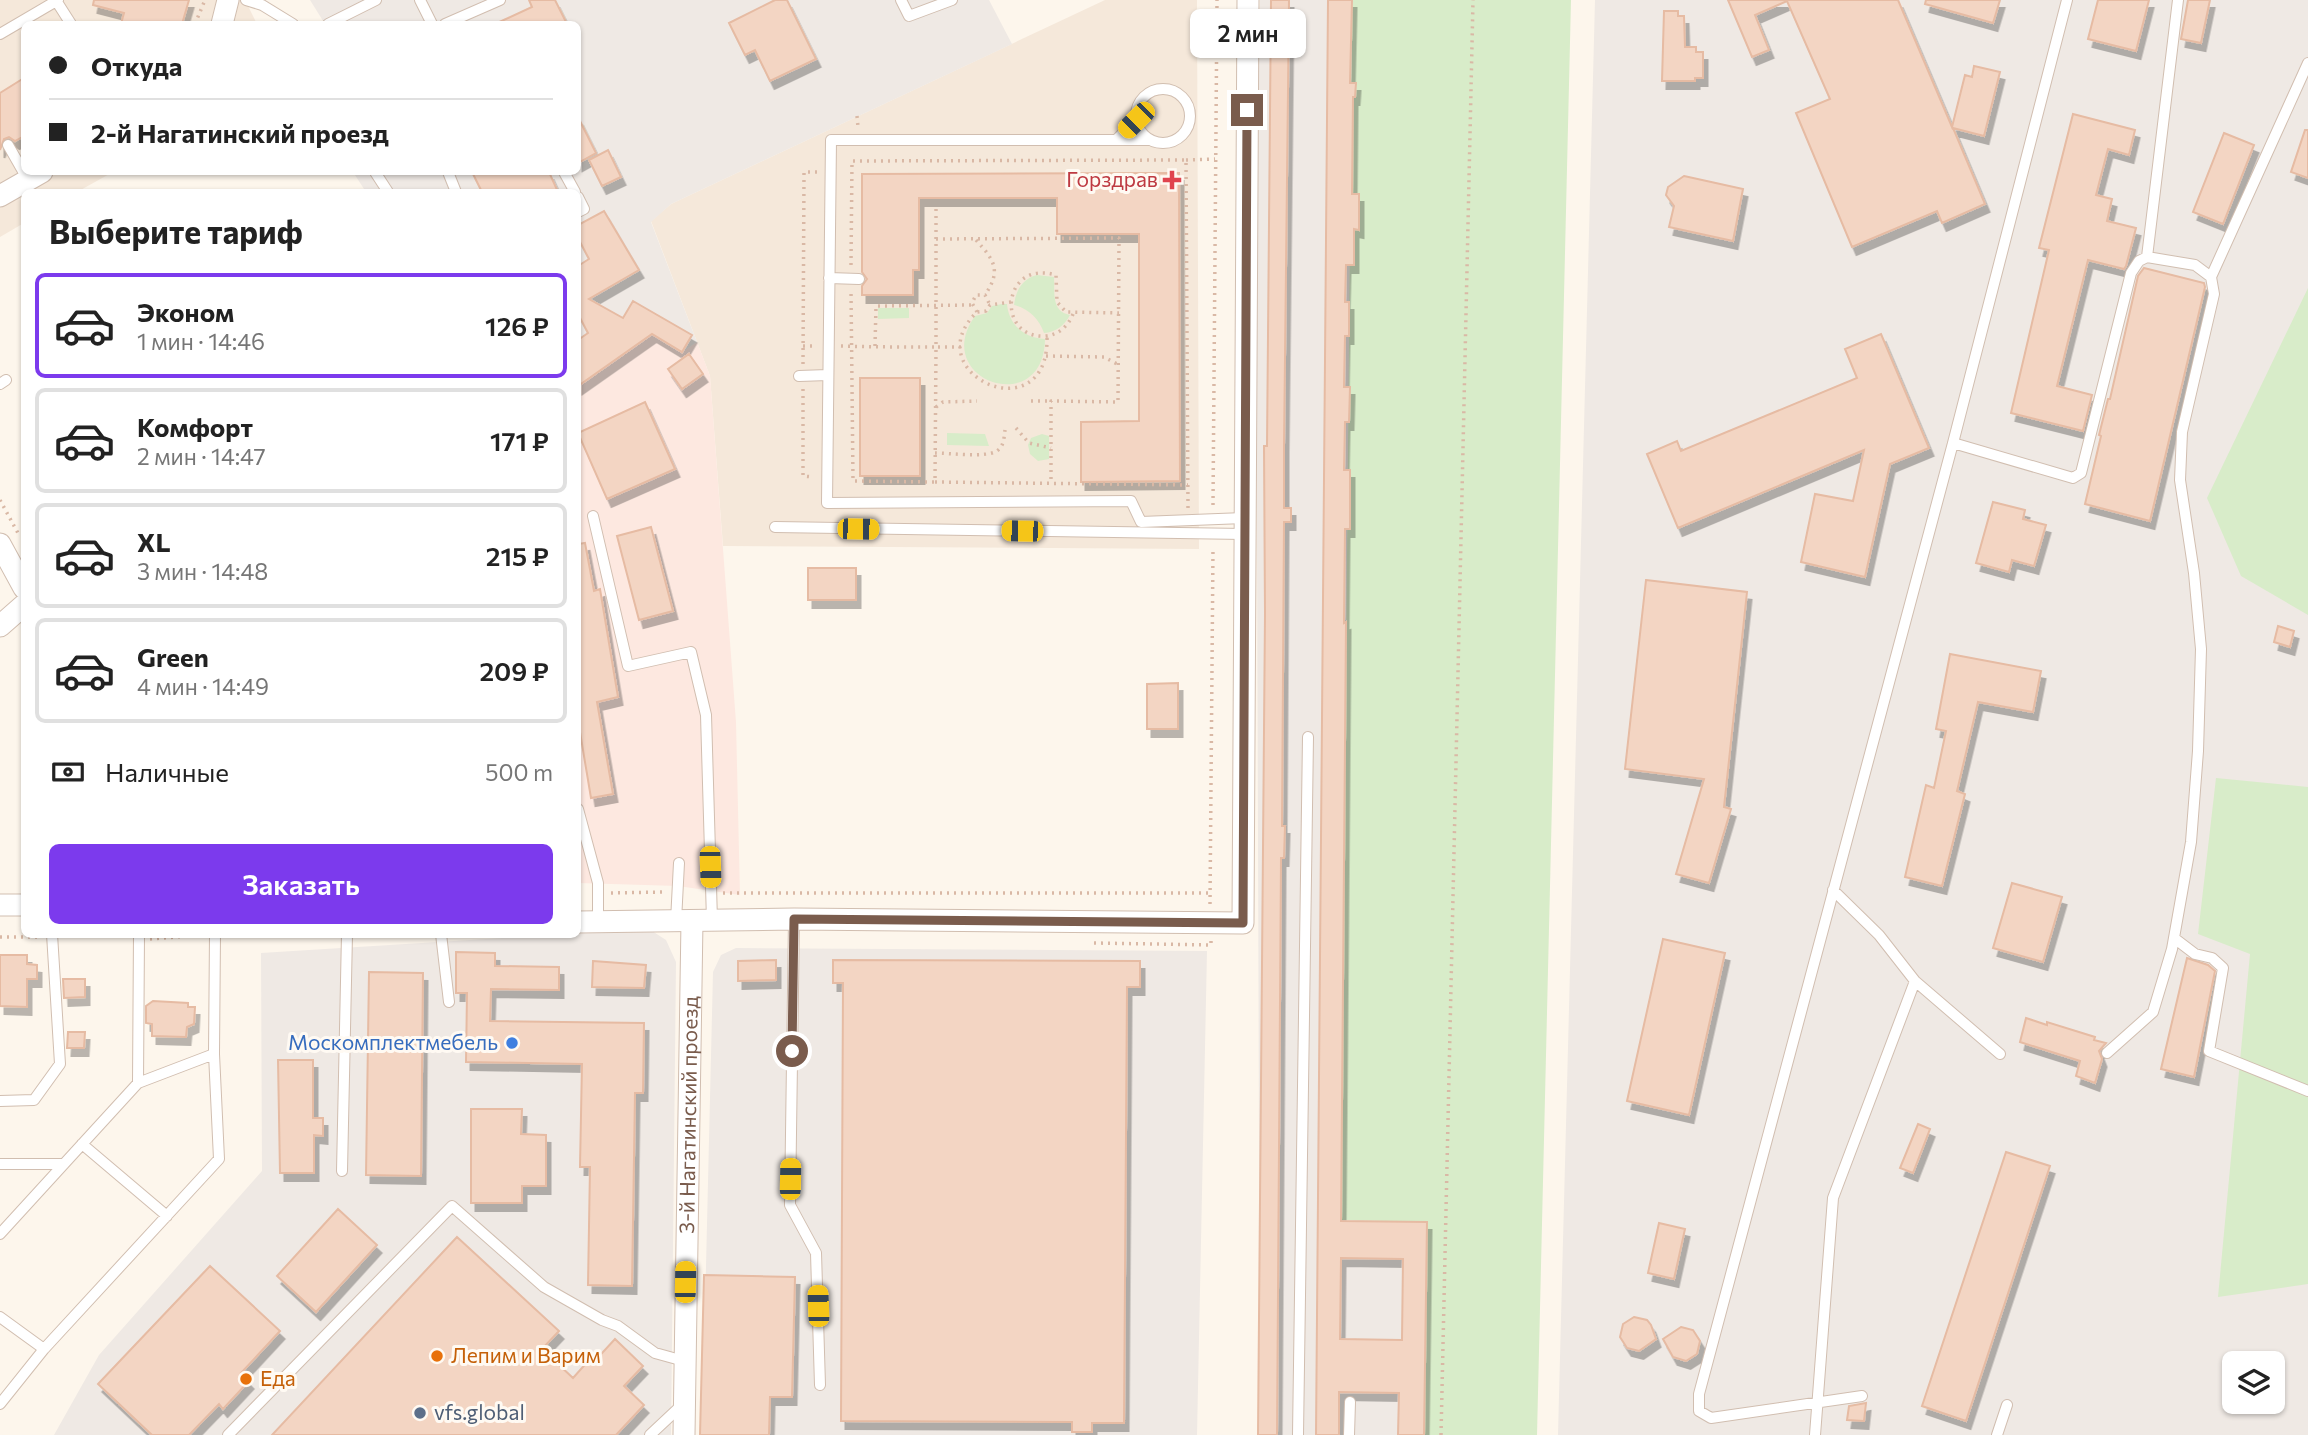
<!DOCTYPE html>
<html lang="ru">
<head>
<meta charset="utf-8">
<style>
  :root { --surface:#fff; --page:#f2f2f2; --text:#222; --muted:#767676; --line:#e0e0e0; --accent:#7c3aed }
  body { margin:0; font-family:Commissioner,sans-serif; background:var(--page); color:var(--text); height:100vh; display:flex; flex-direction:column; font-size:26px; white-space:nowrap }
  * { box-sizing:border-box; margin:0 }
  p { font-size:23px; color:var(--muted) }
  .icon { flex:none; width:38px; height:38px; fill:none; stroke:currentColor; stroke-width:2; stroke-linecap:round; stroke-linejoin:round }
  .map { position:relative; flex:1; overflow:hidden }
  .sheet { position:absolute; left:21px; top:189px; width:560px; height:749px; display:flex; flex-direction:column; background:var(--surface); border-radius:10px; box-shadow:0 2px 5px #0004 }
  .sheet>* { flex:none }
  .guide { position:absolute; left:21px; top:21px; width:560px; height:154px; border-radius:10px; box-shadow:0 2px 5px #0004; display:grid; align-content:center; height:154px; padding:0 28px; background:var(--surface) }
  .tools { position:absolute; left:2222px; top:1351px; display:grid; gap:14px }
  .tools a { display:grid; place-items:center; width:63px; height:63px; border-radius:10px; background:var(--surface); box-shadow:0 2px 5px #0004; font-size:35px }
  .end { position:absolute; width:32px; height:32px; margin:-16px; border:9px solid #7a5c4d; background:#fff; box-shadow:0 0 0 4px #fff }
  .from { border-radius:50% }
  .bubble { position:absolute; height:49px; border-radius:10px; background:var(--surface); box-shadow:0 2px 5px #0004; font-size:23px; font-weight:600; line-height:49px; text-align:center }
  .car { position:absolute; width:21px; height:42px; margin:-21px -10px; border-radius:9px; box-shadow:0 0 5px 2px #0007; background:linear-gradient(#f5c518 24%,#345 0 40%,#f5c518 0 76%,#345 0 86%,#f5c518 0) }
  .guide b { display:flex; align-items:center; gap:24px; height:66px; font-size:26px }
  .guide b+b { border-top:2px solid var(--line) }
  .guide i { width:18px; height:18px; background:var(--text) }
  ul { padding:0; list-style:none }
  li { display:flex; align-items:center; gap:21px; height:105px; margin:0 14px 10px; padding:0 14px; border:4px solid var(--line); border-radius:10px }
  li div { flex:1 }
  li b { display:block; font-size:26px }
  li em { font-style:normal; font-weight:600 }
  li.on { border-color:var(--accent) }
  li>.icon { width:63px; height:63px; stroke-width:1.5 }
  h2 { padding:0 28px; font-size:32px; line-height:84px }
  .pay { display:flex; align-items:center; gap:18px; height:77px; padding:0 28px; font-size:26px }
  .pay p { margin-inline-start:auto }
  .primary-button { display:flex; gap:14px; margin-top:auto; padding:14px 28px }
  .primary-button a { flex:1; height:80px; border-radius:10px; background:var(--accent); color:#fff; font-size:28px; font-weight:600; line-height:80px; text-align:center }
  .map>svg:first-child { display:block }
  .residential { fill:#f5e8da }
  .commercial { fill:#fde8e0 }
  .industrial { fill:#efe9e4; fill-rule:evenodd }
  .green { fill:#d8ecc9 }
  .building { fill:#f3d5c3; stroke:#e6bba3; stroke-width:2; fill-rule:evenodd; filter:url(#shadow) }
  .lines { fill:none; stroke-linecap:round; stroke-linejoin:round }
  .lane-casing { stroke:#d1beb0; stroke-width:12 }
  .street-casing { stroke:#d1beb0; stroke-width:23 }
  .path { stroke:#d9b8a5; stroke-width:3.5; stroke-dasharray:2 5; stroke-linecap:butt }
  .lane { stroke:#fff; stroke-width:10 }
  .street { stroke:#fff; stroke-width:21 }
  .route { stroke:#7a5c4d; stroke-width:9 }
  .health-dot { fill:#e0444e; stroke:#fffaf3; stroke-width:2.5 }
  .shop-dot { fill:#3f7fe0; stroke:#fffaf3; stroke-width:2.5 }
  .food-dot { fill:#e8710a; stroke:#fffaf3; stroke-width:2.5 }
  .service-dot { fill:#5c6f8a; stroke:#fffaf3; stroke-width:2.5 }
  .labels { text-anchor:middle; stroke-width:6; stroke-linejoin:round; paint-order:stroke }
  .health-label { font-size:21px; fill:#be3a42; stroke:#fffaf3; text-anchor:end }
  .shop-label { font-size:21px; fill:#366cbe; stroke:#fffaf3; text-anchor:end }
  .street-label { font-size:21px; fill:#7a5c4d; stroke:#fffaf3 }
  .food-label { font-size:21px; fill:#c56008; stroke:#fffaf3; text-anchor:start }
  .service-label { font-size:21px; fill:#4e5e75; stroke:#fffaf3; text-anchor:start }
</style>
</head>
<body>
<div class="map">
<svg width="2308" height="1435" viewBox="0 0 2308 1435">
  <defs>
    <filter id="shadow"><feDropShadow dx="4.5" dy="8" stdDeviation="0" flood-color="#0004"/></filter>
  </defs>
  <rect width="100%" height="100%" fill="#fdf6ec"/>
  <path class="residential" d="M 0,0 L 245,0 L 257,24 L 24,24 L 24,172 L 113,172 L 77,192 L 24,192 L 24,223 L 0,237 Z
    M 1105,0 L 1197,0 L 1199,549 L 723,546 L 710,376 L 651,221 L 671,204 Z"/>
  <path class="commercial" d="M 652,334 L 682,352 L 697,342 L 710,376 L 736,722 L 740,895 L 678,886 L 578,883 L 578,377 L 581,383 Z"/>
  <path class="industrial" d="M 310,0 L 989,0 L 1012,44 L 671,204 L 651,222 L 697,342 L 682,352 L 651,334 L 581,383 L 578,377 L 578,192 L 366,192 L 353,172 L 578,172 L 578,24 L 325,24 Z
    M 1260,0 L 1352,0 L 1341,1220 L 1427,1222 L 1424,1435 L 1260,1435 L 1256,246 Z
    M 1595,0 L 2308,0 L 2308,1435 L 1558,1435 ZM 2235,1363 L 2273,1363 L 2273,1402 L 2235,1402 Z
    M 649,929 L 666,940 L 676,962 L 671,1435 L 54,1435 L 99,1355 L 262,1171 L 261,953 Z
    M 736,948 L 1207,951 L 1197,1435 L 702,1435 L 713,972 L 721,955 Z"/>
  <path class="green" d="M 1352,0 L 1571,0 L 1537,1435 L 1424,1435 L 1427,1222 L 1341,1220 Z
    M 1037,275 L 1054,277 C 1055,293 1051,311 1070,315 C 1064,326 1056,332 1044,333 C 1039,319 1029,309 1014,305 C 1016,290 1022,279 1037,275 Z
    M 2308,288 L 2308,615 L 2241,576 L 2207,498 Z
    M 1002,304 L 1007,304 C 1009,325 1024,338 1045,339 C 1044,420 929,380 975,316 L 987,313 L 992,306 Z
    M 878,308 L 909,308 L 909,318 L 878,319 Z
    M 947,433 L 985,434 L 989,446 L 947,445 Z
    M 1042,434 L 1049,436 L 1049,459 L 1038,461 L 1030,454 L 1028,445 L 1031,438 Z
    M 2216,778 L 2308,787 L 2308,1284 L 2218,1297 L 2250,954 L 2198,934 Z"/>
  <path class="building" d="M 94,0 L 189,0 L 182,24 L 121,24 L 124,13 L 93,5 Z
    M 529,0 L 555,0 L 567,24 L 495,24 L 532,7 Z
    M 775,0 L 787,0 L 816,59 L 770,81 L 755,50 L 745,55 L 729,23 Z
    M 1271,0 L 1289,0 L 1284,446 L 1284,508 L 1291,508 L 1291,522 L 1284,522 L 1282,826 L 1285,826 L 1284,858 L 1281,858 L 1277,1435 L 1258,1435 L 1265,613 L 1264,446 L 1267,446 Z
    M 1328,0 L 1352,0 L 1350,83 L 1356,83 L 1355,97 L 1353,97 L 1352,194 L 1359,194 L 1359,230 L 1354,229 L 1354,265 L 1346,265 L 1345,302 L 1349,302 L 1349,336 L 1345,336 L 1344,387 L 1350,387 L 1349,422 L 1345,422 L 1344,470 L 1350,470 L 1350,529 L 1345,529 L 1344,623 L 1346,622 L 1341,1221 L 1427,1222 L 1424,1435 L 1398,1435 L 1399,1393 L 1339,1392 L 1339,1435 L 1316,1435 ZM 1341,1258 L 1403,1259 L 1402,1340 L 1340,1339 Z
    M 1728,0 L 1898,0 L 1952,127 L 1965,75 L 1972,77 L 1974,66 L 2000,72 L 1984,136 L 1953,128 L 1985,204 L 1942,223 L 1937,211 L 1852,247 L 1796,113 L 1830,99 L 1787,1 L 1755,15 L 1769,50 L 1752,57 Z
    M 1926,0 L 2000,0 L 1993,23 L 1925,4 Z
    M 2098,0 L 2149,0 L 2136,51 L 2088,39 Z
    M 2188,0 L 2210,0 L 2201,43 L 2181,39 Z
    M 1664,11 L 1678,11 L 1678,16 L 1684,16 L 1685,47 L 1696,47 L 1696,52 L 1703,52 L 1703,78 L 1695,78 L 1695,81 L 1662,81 Z
    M 24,78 L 24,136 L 15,141 L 9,137 L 4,139 L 0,150 L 0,93 Z
    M 2073,114 L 2135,130 L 2129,155 L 2108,149 L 2096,195 L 2112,199 L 2107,221 L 2136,228 L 2126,266 L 2124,269 L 2088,260 L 2057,386 L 2092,395 L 2083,431 L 2011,413 L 2049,250 L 2039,248 Z
    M 578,117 L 596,153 L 578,163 Z
    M 2305,130 L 2308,130 L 2308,178 L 2291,172 Z
    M 2224,133 L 2254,145 L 2223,224 L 2193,212 Z
    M 608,150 L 621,177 L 602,186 L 589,160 Z
    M 472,172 L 549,172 L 558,192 L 482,192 Z
    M 1179,173 L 1180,481 L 1081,482 L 1081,422 L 1139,421 L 1139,234 L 1057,234 L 1057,198 L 919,198 L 919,270 L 913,270 L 913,295 L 862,295 L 862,286 L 867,279 L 862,272 L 862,174 Z
    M 1684,176 L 1743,189 L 1733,241 L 1669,227 L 1674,206 L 1666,195 L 1668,187 Z
    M 604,211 L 639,270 L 589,299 L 623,318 L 633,301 L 692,335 L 682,352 L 652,334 L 578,386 L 578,340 L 588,333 L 578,314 L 578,266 L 589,259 L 578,238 L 578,225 Z
    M 2144,268 L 2204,283 L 2205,287 L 2150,521 L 2085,504 L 2101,436 L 2099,435 L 2108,399 L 2110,399 L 2138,276 Z
    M 1881,334 L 1929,448 L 1890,464 L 1865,577 L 1801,562 L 1815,494 L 1853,501 L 1864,450 L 1678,528 L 1647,454 L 1677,441 L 1681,451 L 1857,378 L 1845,349 Z
    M 689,354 L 703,374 L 682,389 L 668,369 Z
    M 860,378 L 920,378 L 920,476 L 860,476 Z
    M 645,402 L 675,469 L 607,499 L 578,433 Z
    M 1993,502 L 2025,510 L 2023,519 L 2046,525 L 2034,566 L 2012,560 L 2009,572 L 1976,563 Z
    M 651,527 L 673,611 L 639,620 L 617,536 Z
    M 585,543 L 594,591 L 600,589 L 618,697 L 597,702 L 613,794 L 591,798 L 578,720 L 578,544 Z
    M 808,568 L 856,568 L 856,600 L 808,600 Z
    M 1646,580 L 1747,592 L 1724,807 L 1731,809 L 1709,883 L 1676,874 L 1704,779 L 1625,769 Z
    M 2278,626 L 2294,631 L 2290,647 L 2274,642 Z
    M 1950,654 L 2041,671 L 2033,712 L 1978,702 L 1957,791 L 1965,794 L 1942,886 L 1905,877 L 1926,785 L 1934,788 L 1946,731 L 1936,729 Z
    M 1178,683 L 1178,729 L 1147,729 L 1147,684 Z
    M 2012,883 L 2062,897 L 2043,962 L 1993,948 Z
    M 1663,939 L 1725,953 L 1689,1115 L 1627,1101 Z
    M 456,952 L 495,953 L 495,966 L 559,967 L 559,990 L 491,989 L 490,1021 L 644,1023 L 643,1093 L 635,1093 L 632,1286 L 588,1285 L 590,1167 L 580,1167 L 582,1064 L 466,1062 L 467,993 L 456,993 Z
    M 0,955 L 27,955 L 27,964 L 37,965 L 37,979 L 27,979 L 27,1007 L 0,1006 Z
    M 2187,958 L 2208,965 L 2215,971 L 2194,1077 L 2161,1069 Z
    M 776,960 L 776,980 L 738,981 L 738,961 Z
    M 833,960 L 1140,961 L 1140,987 L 1127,987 L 1124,1423 L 1092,1423 L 1092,1432 L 1072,1432 L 1072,1422 L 841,1421 L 843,983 L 833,983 Z
    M 593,961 L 646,965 L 644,988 L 592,987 Z
    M 369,972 L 423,973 L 421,1176 L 366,1175 Z
    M 63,979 L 85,979 L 85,997 L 64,998 Z
    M 153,1001 L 188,1003 L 188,1007 L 195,1007 L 194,1024 L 187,1027 L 186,1037 L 152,1036 L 152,1024 L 146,1023 L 146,1006 Z
    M 2026,1018 L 2047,1025 L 2047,1022 L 2095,1037 L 2094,1040 L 2106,1043 L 2099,1051 L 2102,1059 L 2095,1083 L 2076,1076 L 2080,1061 L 2020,1042 Z
    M 68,1032 L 85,1032 L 84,1048 L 67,1048 Z
    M 278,1060 L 313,1060 L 313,1118 L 323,1118 L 323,1136 L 314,1135 L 314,1173 L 280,1173 Z
    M 471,1109 L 522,1109 L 521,1134 L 546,1135 L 546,1186 L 522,1186 L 522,1203 L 471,1203 Z
    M 1918,1124 L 1930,1129 L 1913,1173 L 1900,1168 Z
    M 2006,1152 L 2050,1166 L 1966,1421 L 1922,1406 Z
    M 338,1209 L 377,1245 L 316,1312 L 277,1276 Z
    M 1659,1223 L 1685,1229 L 1674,1279 L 1648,1273 Z
    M 457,1237 L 559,1331 L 542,1349 L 573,1378 L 589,1360 L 593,1363 L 615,1339 L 643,1366 L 624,1386 L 644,1405 L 616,1435 L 272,1435 Z
    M 210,1266 L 280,1331 L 241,1373 L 249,1381 L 223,1409 L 219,1404 L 189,1435 L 152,1435 L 98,1384 Z
    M 704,1275 L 795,1277 L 792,1397 L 770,1397 L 769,1435 L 700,1435 Z
    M 1634,1317 L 1647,1320 L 1651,1325 L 1656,1339 L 1639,1351 L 1627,1348 L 1620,1337 L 1623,1324 Z
    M 1681,1327 L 1693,1330 L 1700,1341 L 1697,1354 L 1686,1361 L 1673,1357 L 1663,1339 Z
    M 1866,1403 L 1864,1421 L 1847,1420 L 1849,1406 Z"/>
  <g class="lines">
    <defs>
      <path id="lane" d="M 246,0 L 262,5 L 293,24
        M 420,0 L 432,24
        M 901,0 L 909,16 L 952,0
        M 57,2 L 71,24
        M 328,24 L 376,0
        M 445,24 L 500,0
        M 0,34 L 58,0
        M1136 116a27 27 0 1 1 54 0a27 27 0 1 1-54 0Z
        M 1116,140 L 1136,120
        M 1150,140 L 831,140 L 827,503 L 1131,501 L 1141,522 L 1244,518
        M 8,145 L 28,180
        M 375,172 L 388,192
        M 448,172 L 456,192
        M 564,172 L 575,192
        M 578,197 L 584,209 L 578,212
        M 2147,257 L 2178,0
        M 2211,277 L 2308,63
        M 829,278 L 859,279
        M 799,376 L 828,375
        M 0,384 L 6,380
        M 1953,443 L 2073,478 L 2081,473 L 2131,273 L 2139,261 L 2147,257 L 2195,265 L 2211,277 L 2214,294 L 2182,432 L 2180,480 L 2194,573 L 2201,649 L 2198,751 L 2191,842 L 2172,949 L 2153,1012 L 2107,1053
        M 593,516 L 628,666 L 691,652 L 706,715 L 712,920
        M 775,527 L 1244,534
        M 578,809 L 598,883 L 598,922
        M 1833,890 L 1879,935 L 1915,981 L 2000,1054
        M 794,919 L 790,1205 L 816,1253 L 820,1385
        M 676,921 L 679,863
        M 441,934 L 449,1002
        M 2174,938 L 2195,954 L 2212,958 L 2223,968 L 2209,1051 L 2308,1091
        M 138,1083 L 214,1054
        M 0,1101 L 34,1100 L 60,1064 L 52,934
        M 82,1144 L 167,1216
        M 0,1164 L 64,1164
        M 342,1171 L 347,934
        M 0,1234 L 138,1083 L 139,934
        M 0,1317 L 44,1349
        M 1862,1396 L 1711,1418 L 1699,1411 L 1699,1394 L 1953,443 L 2067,0
        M 0,1404 L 44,1349 L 219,1159 L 214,1054 L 215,934
        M 228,1435 L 452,1206 L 544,1287 L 602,1320 L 618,1326 L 655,1353 L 684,1361
        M 650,1435 L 682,1405
        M 1298,1435 L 1308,737
        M 1349,1435 L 1350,1402
        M 1815,1435 L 1833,1198 L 1915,981
        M 1997,1435 L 2007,1405"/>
      <g id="street">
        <path d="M 222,24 L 228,0"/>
        <path d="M 0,196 L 42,172"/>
        <path d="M 0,544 L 24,588"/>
        <path d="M 0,626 L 24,605"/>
        <path d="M 0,905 L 24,905"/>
        <path d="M 578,922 L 794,919 L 1243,923 L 1248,0"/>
        <path id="s1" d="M 684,1435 L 692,921"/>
      </g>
    </defs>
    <use href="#lane" class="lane-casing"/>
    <use href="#street" class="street-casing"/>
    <path class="path" d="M 195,24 L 205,0
      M 857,116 L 858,127
      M 1186,160 L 1215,159
      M 936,239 L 936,209
      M 976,240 C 994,260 1002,270 985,295
      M 851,265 L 852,161 L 1186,160 L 1188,508
      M 1011,302 L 990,305 L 986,311 L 977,312 C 913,374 1050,435 1047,336
      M 977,312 L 972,303 L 976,295 L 985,295 L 990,305
      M 1073,314 C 1068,326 1059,335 1045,336 C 996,339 1001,259 1056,275 L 1057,302 L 1066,312 L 1119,313
      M 803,346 L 816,346
      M 841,346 C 873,347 905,347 936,347 L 935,482 L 853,481 L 851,290
      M 875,346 L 876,306 L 972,305
      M 961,347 L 936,347 L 936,239 L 1119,238 L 1118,402 L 1051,401 L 1051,484
      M 1046,356 L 1104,357 L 1119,365
      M 803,364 L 804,172 L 818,172
      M 803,389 L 803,476 L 813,477
      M 1031,401 L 1051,401
      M 936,407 L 943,402 L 977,401
      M 1016,428 L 1029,443 L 1051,448
      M 935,453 C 950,453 986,458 997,451 C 1004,446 1004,438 1005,430
      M 935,482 L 1188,485
      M 0,500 L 19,535
      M 1213,505 L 1217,0
      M 611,893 L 663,892
      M 723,893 L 1210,893
      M 1210,904 L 1213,548
      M 474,934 L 565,935
      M 0,937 L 40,937
      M 150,939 L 202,935
      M 1094,943 L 1211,945 L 1211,940
      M 1441,1435 L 1473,0"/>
    <use href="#lane" class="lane"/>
    <use href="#street" class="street"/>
  </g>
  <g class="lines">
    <path class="route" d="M 792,1051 L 794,919 L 1243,923 L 1247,110"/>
  </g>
  <path class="health-dot" d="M1168.5 169.5h7v7h7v7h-7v7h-7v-7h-7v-7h7z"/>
  <circle class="shop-dot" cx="512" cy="1043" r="7"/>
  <g class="food-dot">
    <circle cx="437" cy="1356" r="7"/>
    <circle cx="246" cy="1379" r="7"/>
  </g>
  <circle class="service-dot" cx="420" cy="1413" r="7"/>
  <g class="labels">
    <g class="health-label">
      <text x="1158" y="187">Горздрав</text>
    </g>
    <g class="shop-label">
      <text x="498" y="1050">Москомплектмебель</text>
    </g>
    <g class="street-label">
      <text dy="7" stroke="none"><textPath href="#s1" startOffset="320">3-й Нагатинский проезд</textPath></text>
    </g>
    <g class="food-label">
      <text x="451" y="1363">Лепим и Варим</text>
      <text x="260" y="1386">Еда</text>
    </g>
    <g class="service-label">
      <text x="434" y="1420">vfs.global</text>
    </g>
  </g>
</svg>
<div class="tools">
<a><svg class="icon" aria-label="layers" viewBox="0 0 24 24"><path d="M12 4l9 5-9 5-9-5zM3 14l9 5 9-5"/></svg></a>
</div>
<i class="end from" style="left:792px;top:1051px"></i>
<i class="end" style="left:1247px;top:110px"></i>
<div class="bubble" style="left:1190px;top:9px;width:116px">2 мин</div>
<i class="car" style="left:1136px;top:120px;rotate:225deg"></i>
<i class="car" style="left:858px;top:529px;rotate:91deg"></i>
<i class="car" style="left:1022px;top:531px;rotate:271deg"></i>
<i class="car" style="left:710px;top:867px;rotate:178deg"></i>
<i class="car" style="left:790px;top:1179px;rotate:1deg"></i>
<i class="car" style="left:685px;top:1282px;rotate:1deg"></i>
<i class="car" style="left:818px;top:1306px;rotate:358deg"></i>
<div class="guide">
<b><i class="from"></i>Откуда</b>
<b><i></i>2-й Нагатинский проезд</b>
</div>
<section class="sheet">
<h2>Выберите тариф</h2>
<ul>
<li class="on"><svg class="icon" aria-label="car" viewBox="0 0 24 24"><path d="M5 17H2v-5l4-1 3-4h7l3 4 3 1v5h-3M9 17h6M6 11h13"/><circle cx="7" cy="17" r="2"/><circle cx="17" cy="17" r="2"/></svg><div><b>Эконом</b><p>1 мин · 14:46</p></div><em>126 ₽</em></li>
<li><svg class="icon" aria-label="car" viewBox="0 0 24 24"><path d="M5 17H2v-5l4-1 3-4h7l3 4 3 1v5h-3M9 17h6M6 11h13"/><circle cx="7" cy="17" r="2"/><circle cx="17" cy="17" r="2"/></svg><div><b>Комфорт</b><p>2 мин · 14:47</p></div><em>171 ₽</em></li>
<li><svg class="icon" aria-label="car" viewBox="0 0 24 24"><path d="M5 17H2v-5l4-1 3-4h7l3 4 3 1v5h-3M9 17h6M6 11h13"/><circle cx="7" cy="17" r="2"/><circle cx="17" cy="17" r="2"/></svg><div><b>XL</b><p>3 мин · 14:48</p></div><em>215 ₽</em></li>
<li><svg class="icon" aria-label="car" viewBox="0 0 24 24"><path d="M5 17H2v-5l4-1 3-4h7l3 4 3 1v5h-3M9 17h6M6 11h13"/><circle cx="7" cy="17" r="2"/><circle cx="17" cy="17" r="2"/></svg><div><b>Green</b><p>4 мин · 14:49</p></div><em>209 ₽</em></li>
</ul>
<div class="pay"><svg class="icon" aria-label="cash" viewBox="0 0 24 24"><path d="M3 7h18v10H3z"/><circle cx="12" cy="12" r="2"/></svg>Наличные<p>500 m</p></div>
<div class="primary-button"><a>Заказать</a></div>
</section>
</div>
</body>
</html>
